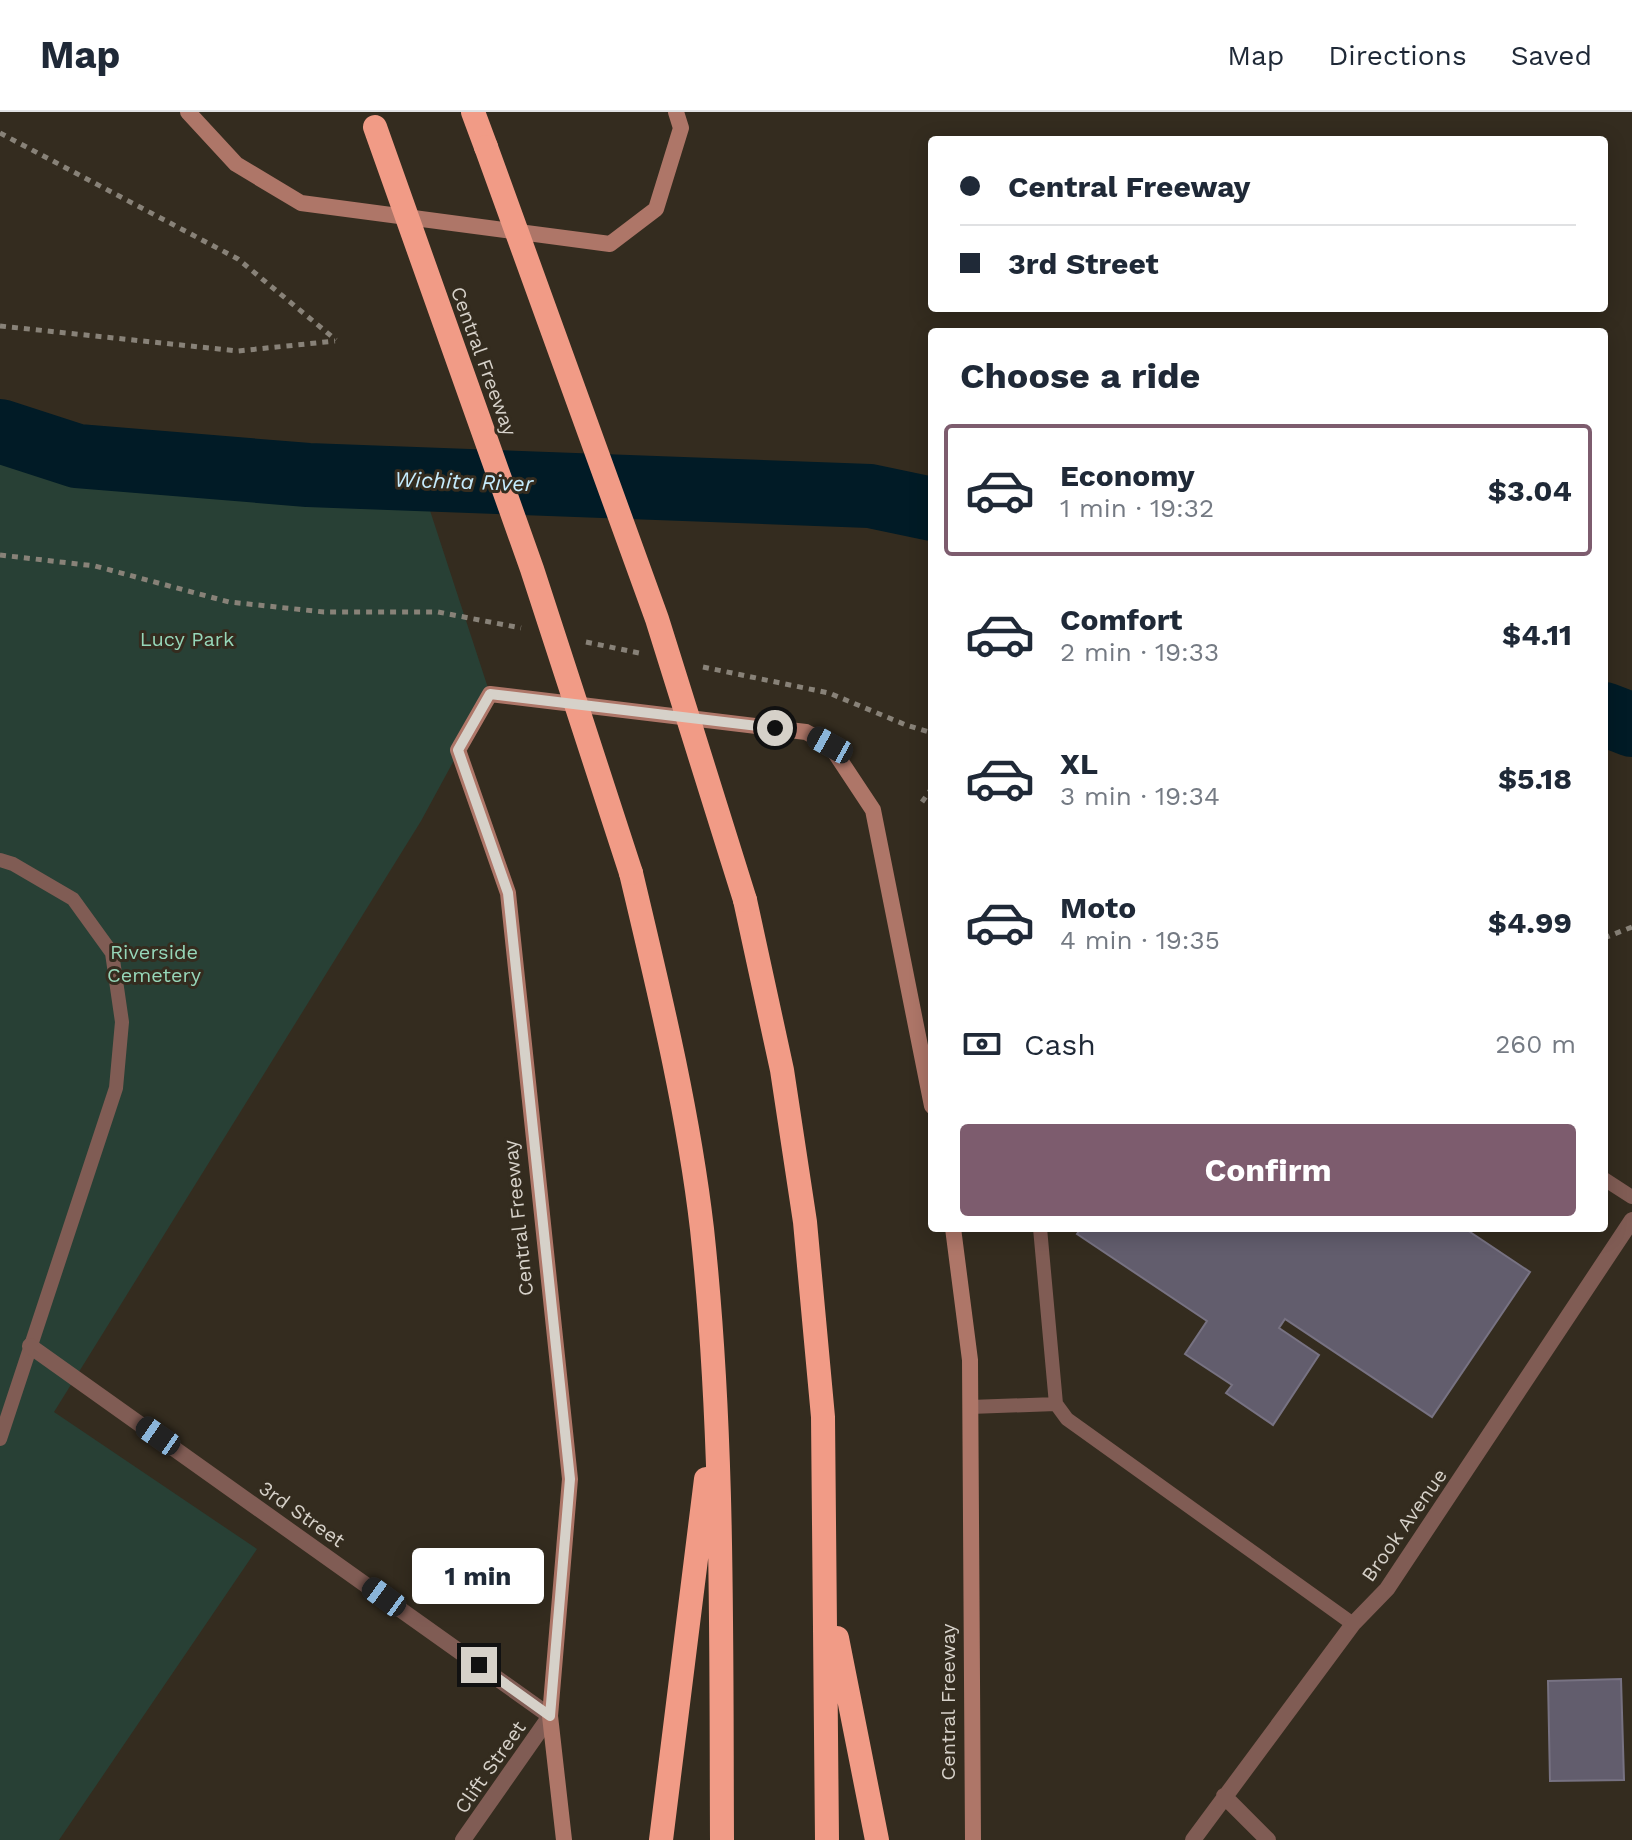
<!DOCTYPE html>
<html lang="en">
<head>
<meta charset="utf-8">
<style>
  :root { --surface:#fff; --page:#f2f2f3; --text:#1f2937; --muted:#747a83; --line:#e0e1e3; --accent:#7d5c6e }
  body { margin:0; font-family:"Work Sans",sans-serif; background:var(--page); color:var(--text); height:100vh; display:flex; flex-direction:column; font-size:30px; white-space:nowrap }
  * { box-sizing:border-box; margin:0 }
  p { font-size:26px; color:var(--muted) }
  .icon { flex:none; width:44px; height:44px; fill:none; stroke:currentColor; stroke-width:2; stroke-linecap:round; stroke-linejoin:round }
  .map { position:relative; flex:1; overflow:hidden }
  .drawer { position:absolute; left:928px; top:216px; width:680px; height:904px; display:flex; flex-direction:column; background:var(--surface); border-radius:8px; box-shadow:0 4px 20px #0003 }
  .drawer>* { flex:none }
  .guide { position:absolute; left:928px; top:24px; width:680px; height:176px; border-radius:8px; box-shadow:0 4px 20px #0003; display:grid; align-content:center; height:176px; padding:0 32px; background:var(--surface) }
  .end { position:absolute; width:36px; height:36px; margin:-18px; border:10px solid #d6d1c9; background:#111; box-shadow:0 0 0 4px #111 }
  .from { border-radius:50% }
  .bubble { position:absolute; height:56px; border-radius:8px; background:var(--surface); box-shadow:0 4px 20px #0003; font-size:26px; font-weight:700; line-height:56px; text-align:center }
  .car { position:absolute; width:24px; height:48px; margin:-24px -12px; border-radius:10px; box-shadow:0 0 6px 2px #0007; background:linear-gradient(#222 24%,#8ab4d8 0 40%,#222 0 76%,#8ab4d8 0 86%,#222 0) }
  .guide b { display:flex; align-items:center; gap:28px; height:76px; font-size:30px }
  .guide b+b { border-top:2px solid var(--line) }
  .guide i { width:20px; height:20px; background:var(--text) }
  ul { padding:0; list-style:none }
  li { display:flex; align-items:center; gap:24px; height:132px; margin:0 16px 12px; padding:0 16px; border:4px solid transparent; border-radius:8px }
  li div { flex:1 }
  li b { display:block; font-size:30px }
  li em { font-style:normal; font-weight:700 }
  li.selected { border-color:var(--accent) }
  li>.icon { width:72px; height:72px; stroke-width:1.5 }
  h2 { padding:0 32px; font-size:36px; line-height:96px }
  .pay { display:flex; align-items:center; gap:20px; height:88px; padding:0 32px; font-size:30px }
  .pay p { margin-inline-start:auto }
  .button { display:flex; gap:16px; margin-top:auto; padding:16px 32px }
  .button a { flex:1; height:92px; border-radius:8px; background:var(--accent); color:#fff; font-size:32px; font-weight:700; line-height:92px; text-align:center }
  header { display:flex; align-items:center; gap:48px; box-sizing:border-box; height:112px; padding:0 40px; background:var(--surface); border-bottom:2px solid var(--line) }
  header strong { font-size:38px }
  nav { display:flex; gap:44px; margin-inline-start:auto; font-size:28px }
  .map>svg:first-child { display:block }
  .green { fill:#284035 }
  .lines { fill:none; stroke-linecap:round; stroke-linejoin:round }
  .river { stroke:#011b26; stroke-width:64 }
  .building { fill:#625d6d; stroke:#777282; stroke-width:2 }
  .path { stroke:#888278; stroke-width:5; stroke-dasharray:6 6; stroke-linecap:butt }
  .service { stroke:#805c54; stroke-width:14 }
  .minor { stroke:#805c54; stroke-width:16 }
  .secondary { stroke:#ae7668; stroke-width:16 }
  .motorway { stroke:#f19b86; stroke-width:24 }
  .motorway-bridge { stroke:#f19b86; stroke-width:24 }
  .route { stroke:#d6d1c9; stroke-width:10 }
  .labels { text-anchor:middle; stroke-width:6; stroke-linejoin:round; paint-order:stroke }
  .street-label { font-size:20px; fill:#d6d1c9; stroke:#342c1f }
  .park-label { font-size:20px; fill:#96d7b9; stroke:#342c1f }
  .water-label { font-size:22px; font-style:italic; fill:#c5ecfe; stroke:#342c1f }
</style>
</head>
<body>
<header>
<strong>Map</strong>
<nav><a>Map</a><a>Directions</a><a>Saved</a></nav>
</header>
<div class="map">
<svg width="1632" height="1728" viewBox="0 0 1632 1728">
  <rect width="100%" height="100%" fill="#342c1f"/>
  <path class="green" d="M 0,319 L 77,344 L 308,363 L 420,368 L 490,582 L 421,709 L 54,1300 L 257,1437 L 59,1728 L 0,1728 Z"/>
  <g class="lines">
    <path class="river" d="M 0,319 L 77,344 L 308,363 L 870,384 L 932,397
      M 1604,602 L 1632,613"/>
  </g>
  <path class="building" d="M 1081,1116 L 1464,1116 L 1530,1160 L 1432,1305 L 1285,1207 L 1279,1216 L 1319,1243 L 1273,1313 L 1226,1281 L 1232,1273 L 1185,1242 L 1207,1209 L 1077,1122 Z
    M 1621,1567 L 1624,1668 L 1550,1669 L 1548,1569 Z"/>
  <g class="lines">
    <path class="path" d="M 0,21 L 238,147 L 336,228
      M 0,214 L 238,239 L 335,229
      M 0,443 L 95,454 L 229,490 L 324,500 L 438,500 L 521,516
      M 586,530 L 639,541
      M 703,555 L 829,581 L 906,613 L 932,621
      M 922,690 L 932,676
      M 1604,826 L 1632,815"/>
    <path class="service" d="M 0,748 L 13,752 L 73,787 L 112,841 L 122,910 L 116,976 L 0,1327
      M 1604,1067 L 1632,1085
      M 1040,1116 L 1056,1292 L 1067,1307 L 1353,1512
      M 970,1295 L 1056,1292"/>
    <path class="minor" d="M 30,1234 L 550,1604 L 463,1728
      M 1224,1684 L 1268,1728
      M 1193,1728 L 1353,1512 L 1387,1477 L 1632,1108"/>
    <path class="secondary" d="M 188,0 L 236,52 L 301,91 L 610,132 L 656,97 L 681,16 L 676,0
      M 953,1116 L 970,1248 L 973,1728
      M 564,1728 L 550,1604 L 570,1367 L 508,781 L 458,638 L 490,582 L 806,620 L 830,633 L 873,698 L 932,994"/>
    <path class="motorway" d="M 473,0 L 486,35
      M 631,761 C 659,879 688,997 702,1117 C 724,1320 721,1524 722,1728
      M 745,788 L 782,958 L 805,1110 L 823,1305 L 827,1728
      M 837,1526 L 877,1728
      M 661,1728 L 706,1367"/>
    <path class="motorway-bridge" d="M 375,15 L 532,457 L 631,761
      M 486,35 L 657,507 L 745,788"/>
  </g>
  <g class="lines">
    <path class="route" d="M 479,1553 L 550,1604 L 570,1367 L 508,781 L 458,638 L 490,582 L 775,616"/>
  </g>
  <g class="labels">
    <g class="street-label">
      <text transform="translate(484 249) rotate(70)" y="7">Central Freeway</text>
      <text transform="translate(518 1106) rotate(-96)" y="7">Central Freeway</text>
      <text transform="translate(302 1402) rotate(35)" y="7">3rd Street</text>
      <text transform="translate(1404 1413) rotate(-55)" y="7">Brook Avenue</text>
      <text transform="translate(948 1590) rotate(-90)" y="7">Central Freeway</text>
      <text transform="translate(490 1655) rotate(-55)" y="7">Clift Street</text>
    </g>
    <g class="park-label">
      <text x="187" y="534">Lucy Park</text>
      <text x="154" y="847">Riverside<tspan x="154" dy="23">Cemetery</tspan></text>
    </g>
    <g class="water-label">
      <text transform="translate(464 369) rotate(2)" y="8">Wichita River</text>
    </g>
  </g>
</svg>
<i class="end from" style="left:775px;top:616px"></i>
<i class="end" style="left:479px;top:1553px"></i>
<div class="bubble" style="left:412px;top:1436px;width:132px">1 min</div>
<i class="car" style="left:830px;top:633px;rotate:299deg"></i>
<i class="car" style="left:158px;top:1324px;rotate:305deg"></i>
<i class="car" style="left:384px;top:1485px;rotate:306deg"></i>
<div class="guide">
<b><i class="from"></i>Central Freeway</b>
<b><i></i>3rd Street</b>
</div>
<section class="drawer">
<h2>Choose a ride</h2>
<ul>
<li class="selected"><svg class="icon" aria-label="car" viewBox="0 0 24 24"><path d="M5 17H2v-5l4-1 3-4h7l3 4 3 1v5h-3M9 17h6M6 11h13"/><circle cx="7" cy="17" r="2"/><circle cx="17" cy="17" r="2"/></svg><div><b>Economy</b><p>1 min · 19:32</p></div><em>$3.04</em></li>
<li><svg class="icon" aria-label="car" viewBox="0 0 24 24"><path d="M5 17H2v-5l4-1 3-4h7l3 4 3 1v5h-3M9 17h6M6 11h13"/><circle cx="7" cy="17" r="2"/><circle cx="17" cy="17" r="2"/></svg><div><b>Comfort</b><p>2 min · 19:33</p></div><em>$4.11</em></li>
<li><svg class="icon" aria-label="car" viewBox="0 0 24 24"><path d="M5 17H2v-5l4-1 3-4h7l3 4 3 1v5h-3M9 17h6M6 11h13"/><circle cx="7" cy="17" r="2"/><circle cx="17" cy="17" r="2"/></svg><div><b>XL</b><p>3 min · 19:34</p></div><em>$5.18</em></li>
<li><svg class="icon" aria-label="car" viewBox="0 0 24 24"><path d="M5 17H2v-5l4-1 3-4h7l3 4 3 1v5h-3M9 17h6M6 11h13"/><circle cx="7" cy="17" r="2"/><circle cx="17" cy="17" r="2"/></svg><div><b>Moto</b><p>4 min · 19:35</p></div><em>$4.99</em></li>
</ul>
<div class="pay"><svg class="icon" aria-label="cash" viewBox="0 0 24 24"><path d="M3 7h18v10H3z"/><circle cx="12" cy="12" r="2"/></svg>Cash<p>260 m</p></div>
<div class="button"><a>Confirm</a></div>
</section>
</div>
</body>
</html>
